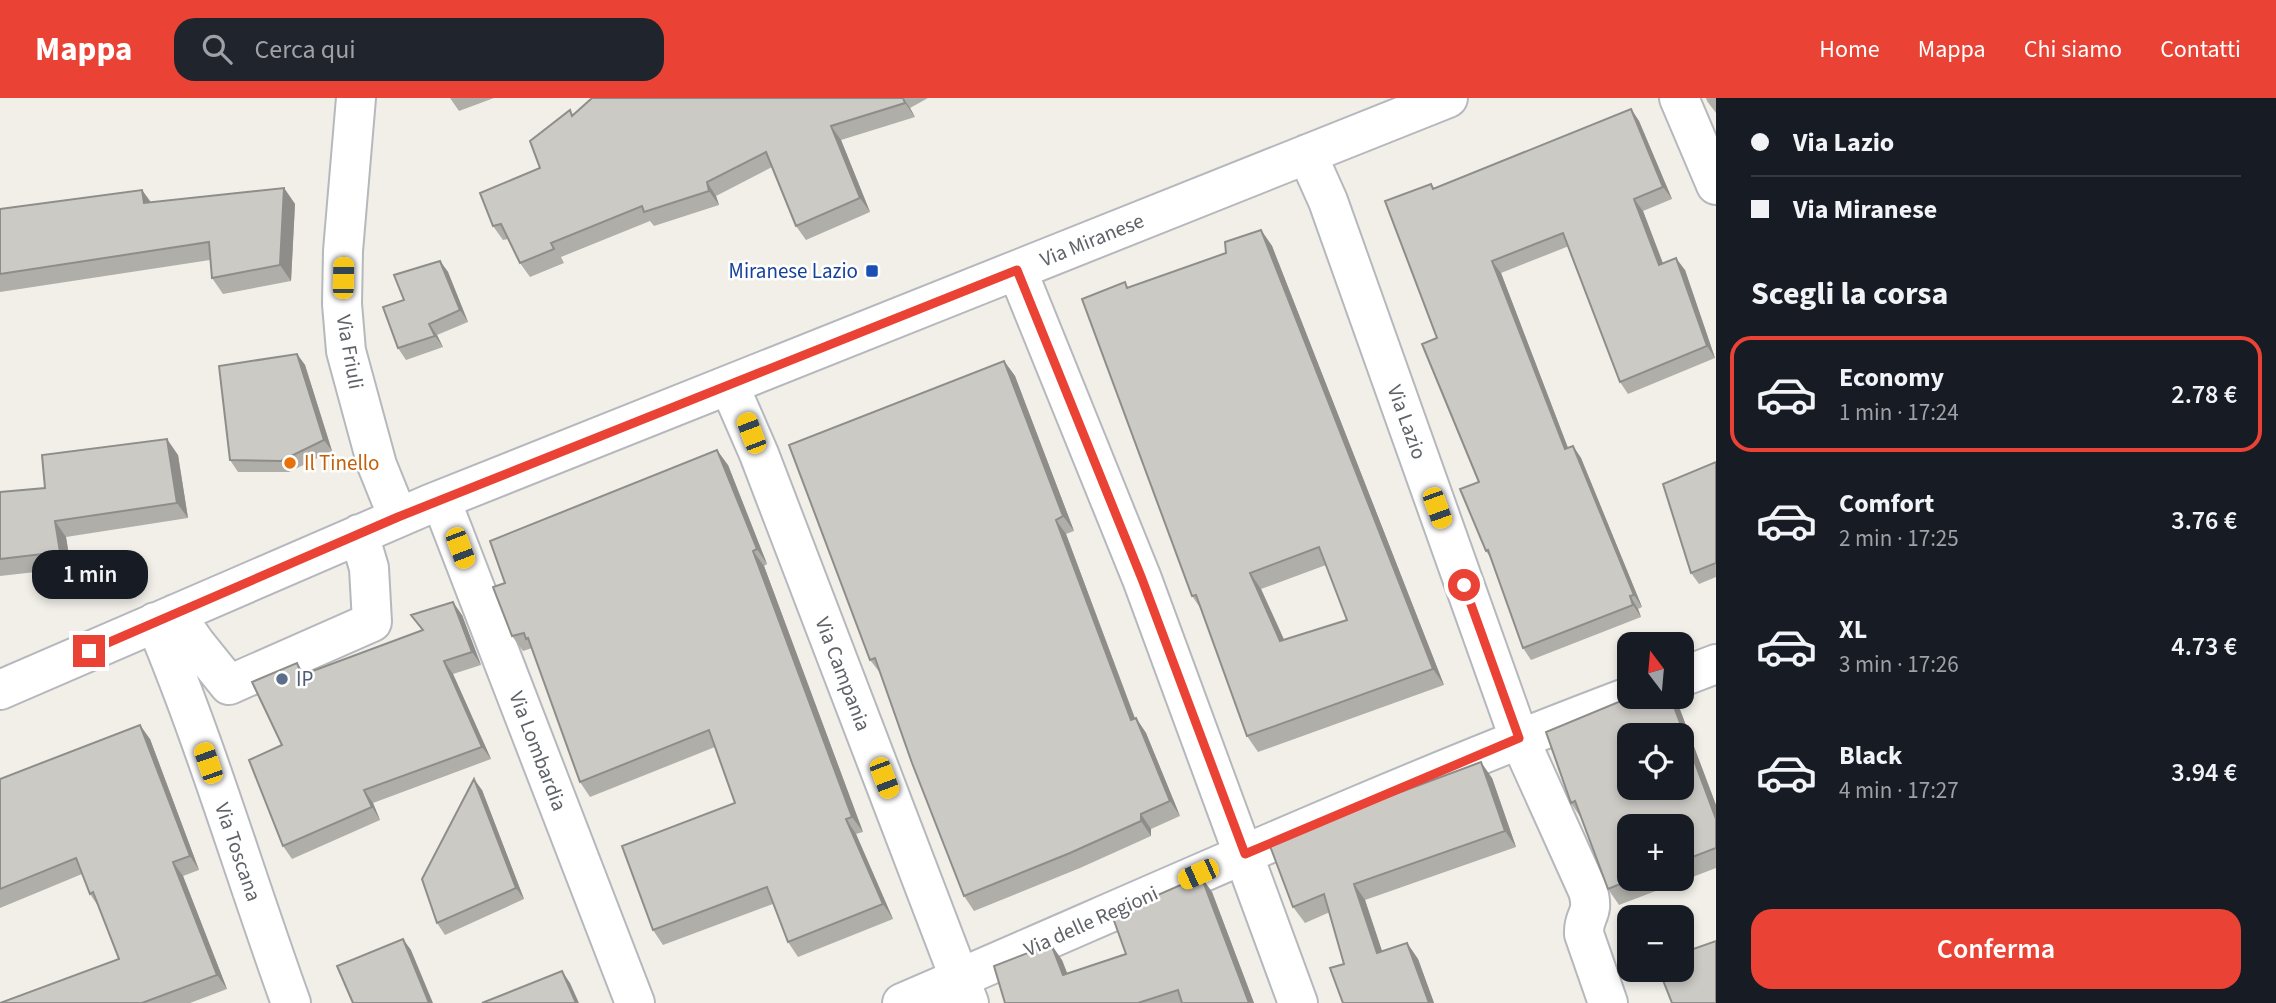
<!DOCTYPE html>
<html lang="it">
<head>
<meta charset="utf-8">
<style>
  :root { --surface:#171b24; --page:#20242c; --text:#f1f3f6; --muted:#9ea1a6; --line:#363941; --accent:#ea4335 }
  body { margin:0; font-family:"Source Sans 3",sans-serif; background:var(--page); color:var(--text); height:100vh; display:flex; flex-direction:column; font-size:26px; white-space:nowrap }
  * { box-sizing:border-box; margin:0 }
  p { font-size:23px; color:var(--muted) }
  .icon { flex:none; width:38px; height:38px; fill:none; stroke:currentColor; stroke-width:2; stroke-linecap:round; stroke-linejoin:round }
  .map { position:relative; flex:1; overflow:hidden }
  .panel { display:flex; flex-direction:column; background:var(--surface); width:560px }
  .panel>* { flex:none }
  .hud { display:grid; align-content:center; height:154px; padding:0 35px; background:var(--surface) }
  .needle { width:46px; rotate:344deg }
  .controls { position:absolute; left:1617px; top:534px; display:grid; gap:14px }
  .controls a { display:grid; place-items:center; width:77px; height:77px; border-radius:14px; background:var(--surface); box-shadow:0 4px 10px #0003; font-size:35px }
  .end { position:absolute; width:32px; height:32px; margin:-16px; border:9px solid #ea4335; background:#fff; box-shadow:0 0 0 4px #fff }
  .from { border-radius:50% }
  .bubble { position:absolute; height:49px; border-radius:21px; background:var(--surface); box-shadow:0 4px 10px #0003; font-size:23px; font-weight:600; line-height:49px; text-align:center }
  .car { position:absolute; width:21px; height:42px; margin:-21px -10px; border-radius:9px; box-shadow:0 0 5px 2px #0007; background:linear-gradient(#f5c518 24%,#345 0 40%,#f5c518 0 76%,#345 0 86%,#f5c518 0) }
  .hud b { display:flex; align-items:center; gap:24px; height:66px; font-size:26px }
  .hud b+b { border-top:2px solid var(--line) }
  .hud i { width:18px; height:18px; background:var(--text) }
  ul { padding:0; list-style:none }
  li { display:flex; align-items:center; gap:21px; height:116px; margin:0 14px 10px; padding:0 21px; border:4px solid transparent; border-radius:21px }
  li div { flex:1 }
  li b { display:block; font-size:26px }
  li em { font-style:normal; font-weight:600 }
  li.active { border-color:var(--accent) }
  li>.icon { width:63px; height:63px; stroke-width:1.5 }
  h2 { padding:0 35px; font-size:32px; line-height:84px }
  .action { display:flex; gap:14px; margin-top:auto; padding:14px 35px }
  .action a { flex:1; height:80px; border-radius:21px; background:var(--accent); color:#fff; font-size:28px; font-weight:600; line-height:80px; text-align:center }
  header { display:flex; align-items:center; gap:42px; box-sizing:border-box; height:98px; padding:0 35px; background:var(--accent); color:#fff }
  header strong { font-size:33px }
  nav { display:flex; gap:38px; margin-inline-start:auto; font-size:24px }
  .search { width:490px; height:63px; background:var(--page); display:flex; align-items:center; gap:18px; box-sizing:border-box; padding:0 24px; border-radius:21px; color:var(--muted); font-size:26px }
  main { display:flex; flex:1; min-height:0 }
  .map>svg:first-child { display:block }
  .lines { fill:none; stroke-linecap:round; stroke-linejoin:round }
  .minor-casing { stroke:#b5b8bc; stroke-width:42 }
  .minor { stroke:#fff; stroke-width:38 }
  .wall { fill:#afaea9; fill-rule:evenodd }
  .shaded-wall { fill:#8f8d8a }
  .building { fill:#cccac5; stroke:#8f8d8a; stroke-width:2; fill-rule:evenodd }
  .route { stroke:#ea4335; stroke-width:9 }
  .transit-dot { fill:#1a4fb4; stroke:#fff; stroke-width:2.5 }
  .food-dot { fill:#e8710a; stroke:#fff; stroke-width:2.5 }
  .service-dot { fill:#5c6f8a; stroke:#fff; stroke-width:2.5 }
  .labels { text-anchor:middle; stroke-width:5; stroke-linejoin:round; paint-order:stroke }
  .street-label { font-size:21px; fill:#5f6368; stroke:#fff }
  .transit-label { font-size:21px; fill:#164399; stroke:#fff; text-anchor:end }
  .food-label { font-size:21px; fill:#c56008; stroke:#fff; text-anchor:start }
  .service-label { font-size:21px; fill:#4e5e75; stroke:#fff; text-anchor:start }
</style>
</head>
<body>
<header>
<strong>Mappa</strong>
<div class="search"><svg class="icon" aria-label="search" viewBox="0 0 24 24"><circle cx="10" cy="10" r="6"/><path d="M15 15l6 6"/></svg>Cerca qui</div>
<nav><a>Home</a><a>Mappa</a><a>Chi siamo</a><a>Contatti</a></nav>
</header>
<main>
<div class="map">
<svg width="1716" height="905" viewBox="0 0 1716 905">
  <rect width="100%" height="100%" fill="#f1efe8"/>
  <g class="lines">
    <defs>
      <path id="minor" d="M 356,0 L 343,153 L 342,206 L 346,253 L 377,367 L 398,419
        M 1679,0 L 1716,87
        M 1307,56 L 1328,103 L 1519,640 L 1588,793 C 1595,818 1583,816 1584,836 L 1608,905
        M 1017,172 L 1142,481 L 1298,905
        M 729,287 L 759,356 L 969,905
        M 441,402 L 635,905
        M 175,516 L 196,546 L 229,587 L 372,524 L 369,470 L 359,436
        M 155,524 C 207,648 245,778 291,905
        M 1682,579 L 1716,566
        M 0,592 L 430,406 L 1448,0
        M 902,905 C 1144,801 1384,691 1631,598"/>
    </defs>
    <use href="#minor" class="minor-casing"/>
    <use href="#minor" class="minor"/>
  </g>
  <path class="wall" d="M 450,0 L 494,0 L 459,13 Z
    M 592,0 L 928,0 L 910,10 L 915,19 L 841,42 L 870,114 L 806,142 L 796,128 L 772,69 L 716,98 L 719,107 L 654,128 L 650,123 L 561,159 L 564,165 L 530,179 L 520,165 L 508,141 L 503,142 L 493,128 L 540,70 L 570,12 L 573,17 Z
    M 1706,0 L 1716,0 L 1716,15 L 1707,3 Z
    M 1631,11 L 1639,23 L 1672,101 L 1643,113 L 1663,165 L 1685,172 L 1715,260 L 1628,296 L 1620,284 L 1569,148 L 1501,175 L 1568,350 L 1573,348 L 1581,360 L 1642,509 L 1638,511 L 1641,519 L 1531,562 L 1523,550 L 1492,462 L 1486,453 L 1479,384 L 1437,240 L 1431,86 L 1435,91 Z
    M 284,90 L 295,106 L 291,183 L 223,196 L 212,180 L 210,162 L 0,194 L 0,111 L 142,92 L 151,104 Z
    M 1261,132 L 1272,148 L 1444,587 L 1258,654 L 1247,638 L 1201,511 L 1192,498 L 1129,189 L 1226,155 ZM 1326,467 L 1347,522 L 1284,542 L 1261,491 Z
    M 440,163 L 448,174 L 468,224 L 437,237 L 443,249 L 406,262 L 398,250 L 404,202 Z
    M 297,256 L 305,267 L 332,353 L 289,374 L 238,374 L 230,362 Z
    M 1004,263 L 1015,278 L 1074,433 L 1066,436 L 1135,620 L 1136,620 L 1146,635 L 1180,718 L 1151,731 L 1151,738 L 1080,770 L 974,813 L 964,798 L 881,576 L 870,562 Z
    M 178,357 L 188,420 L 66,439 L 71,470 L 0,478 L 0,394 L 45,390 Z
    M 1716,364 L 1716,479 L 1699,486 L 1691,475 Z
    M 728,367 L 767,466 L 764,468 L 863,734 L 856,736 L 893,821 L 798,859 L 788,844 L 773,806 L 663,847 L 653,832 L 735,705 L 715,649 L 590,699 L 580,684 L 532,550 L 523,553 L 512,538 L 505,485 Z
    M 411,517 L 462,517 L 481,567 L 453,576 L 491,661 L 373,705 L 380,722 L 292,761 L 283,748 L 282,647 L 297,565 L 305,576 L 422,532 Z
    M 1633,598 L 1674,598 L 1676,601 L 1716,707 L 1716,770 L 1619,807 L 1608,791 L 1581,720 L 1571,705 ZM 1682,728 L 1682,780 L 1629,780 Z
    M 150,641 L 199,772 L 183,778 L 227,891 L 190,905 L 0,905 L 119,861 L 98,808 L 90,796 L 82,776 L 0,810 L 0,681 Z
    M 1492,680 L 1516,749 L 1365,802 L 1382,853 L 1407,845 L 1418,861 L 1434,905 L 1343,905 L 1344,866 L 1330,814 L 1305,825 L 1293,809 Z
    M 482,692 L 524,801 L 445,837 L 437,825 Z
    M 1212,794 L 1254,905 L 1005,905 L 1062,862 L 1067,875 L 1126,856 Z"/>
  <path class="shaded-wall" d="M 903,0 L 910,10 L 915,19 L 905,5 Z
    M 1631,11 L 1639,23 L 1672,101 L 1663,89 Z
    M 831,28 L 841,42 L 870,114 L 860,100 Z
    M 707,84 L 716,98 L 719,107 L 709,93 Z
    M 284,90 L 295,106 L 291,183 L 280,167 Z
    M 142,92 L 153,108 L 144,105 Z
    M 1634,101 L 1643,113 L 1668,179 L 1659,167 Z
    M 1261,132 L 1272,148 L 1444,587 L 1433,571 Z
    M 1676,160 L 1685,172 L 1715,260 L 1707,248 Z
    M 440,163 L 448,174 L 468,224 L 460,212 Z
    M 1492,163 L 1501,175 L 1573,363 L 1565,351 Z
    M 429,226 L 437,237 L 443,249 L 435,238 Z
    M 297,256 L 305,267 L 332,353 L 324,342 Z
    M 1004,263 L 1015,278 L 1074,433 L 1063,418 Z
    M 167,341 L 178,357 L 188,420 L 177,405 Z
    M 1573,348 L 1581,360 L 1642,509 L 1634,497 Z
    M 717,352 L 728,367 L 767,466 L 757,451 Z
    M 1056,422 L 1066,436 L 1141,637 L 1131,622 Z
    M 55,423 L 66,439 L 71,470 L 60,454 Z
    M 753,453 L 764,468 L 863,734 L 852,719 Z
    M 1250,475 L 1261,491 L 1292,559 L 1280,543 Z
    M 1630,498 L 1638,511 L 1641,519 L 1633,507 Z
    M 453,504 L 462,517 L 481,567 L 472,554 Z
    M 444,563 L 453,576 L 491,661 L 482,649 Z
    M 1670,598 L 1674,598 L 1676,601 L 1716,707 L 1716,721 Z
    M 1136,620 L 1146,635 L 1180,718 L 1170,703 Z
    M 140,627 L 150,641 L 199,772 L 190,758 Z
    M 1481,664 L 1492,680 L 1516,749 L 1505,733 Z
    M 474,681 L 482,692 L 524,801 L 516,790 Z
    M 364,692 L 373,705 L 380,722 L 372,709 Z
    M 1141,716 L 1151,731 L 1151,738 L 1141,723 Z
    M 846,721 L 856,736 L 893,821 L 883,806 Z
    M 173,764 L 183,778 L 227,891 L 217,877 Z
    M 1201,778 L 1212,794 L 1254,905 L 1249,905 Z
    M 1354,786 L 1365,802 L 1388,871 L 1377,855 Z
    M 403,841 L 411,852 L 433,905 L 429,905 Z
    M 1407,845 L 1418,861 L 1434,905 L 1429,905 Z
    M 1051,846 L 1062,862 L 1074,893 L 1063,877 Z
    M 562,873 L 570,885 L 579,905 L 576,905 Z"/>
  <path class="building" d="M 592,0 L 903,0 L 905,5 L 831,28 L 860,100 L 796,128 L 766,54 L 707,84 L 709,93 L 644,114 L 642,108 L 551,145 L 554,151 L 520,165 L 501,126 L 493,128 L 480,95 L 540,70 L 530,43 L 570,12 L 572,18 Z
    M 1631,11 L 1663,89 L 1634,101 L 1659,167 L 1676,160 L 1707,248 L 1620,284 L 1563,135 L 1492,163 L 1565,351 L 1573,348 L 1634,497 L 1630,498 L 1633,507 L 1523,550 L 1488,452 L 1486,453 L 1460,391 L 1479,384 L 1422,246 L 1437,240 L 1385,103 L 1431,86 L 1433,91 Z
    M 284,90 L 280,167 L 212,180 L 209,144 L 0,176 L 0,111 L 142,92 L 144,105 Z
    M 1261,132 L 1433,571 L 1247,638 L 1196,497 L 1192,498 L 1082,201 L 1125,184 L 1127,190 L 1226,155 L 1225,144 ZM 1319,449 L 1347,522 L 1280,543 L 1250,475 Z
    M 440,163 L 460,212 L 429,226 L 435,238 L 398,250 L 383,209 L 404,202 L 394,177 Z
    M 297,256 L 324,342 L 281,363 L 230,362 L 219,268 Z
    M 1004,263 L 1063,418 L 1056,422 L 1131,622 L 1136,620 L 1170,703 L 1141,716 L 1141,723 L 1070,755 L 964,798 L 912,665 L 875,560 L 870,562 L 789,347 Z
    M 167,341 L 177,405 L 55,423 L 60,454 L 0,461 L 0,394 L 45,390 L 42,357 Z
    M 717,352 L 757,451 L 753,453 L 852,719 L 846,721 L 883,806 L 788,844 L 767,789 L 653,832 L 622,748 L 735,705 L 709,632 L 580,684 L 528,540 L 526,541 L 524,535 L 512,538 L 493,489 L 505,485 L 490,443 Z
    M 1716,364 L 1716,465 L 1691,475 L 1663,386 Z
    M 453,504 L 472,554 L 444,563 L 482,649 L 364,692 L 372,709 L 283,748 L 249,662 L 282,647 L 252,584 L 297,565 L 302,577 L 423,532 L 411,517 Z
    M 1633,598 L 1670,598 L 1716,721 L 1716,750 L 1682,763 L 1682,728 L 1629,728 L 1629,780 L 1635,780 L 1608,791 L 1575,703 L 1571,705 L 1546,634 ZM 1629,637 L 1682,637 L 1682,690 L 1629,690 Z
    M 140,627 L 190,758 L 173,764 L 217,877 L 142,905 L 0,905 L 119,861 L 93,794 L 90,796 L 76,760 L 0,791 L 0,681 Z
    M 1481,664 L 1505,733 L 1354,786 L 1377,855 L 1407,845 L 1429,905 L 1343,905 L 1330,870 L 1344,866 L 1324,796 L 1293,809 L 1270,748 L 1382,701 Z
    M 474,681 L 516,790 L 437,825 L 422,781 Z
    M 1201,778 L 1249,905 L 1182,905 L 1178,892 L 1138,905 L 1005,905 L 994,868 L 1051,846 L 1063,877 L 1126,856 L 1112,817 Z
    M 403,841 L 429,905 L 353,905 L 337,868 Z
    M 1716,843 L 1716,905 L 1672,905 L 1659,872 L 1682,872 L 1682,855 Z
    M 562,873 L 576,905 L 482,905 Z"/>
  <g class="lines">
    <path class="route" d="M 89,553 L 398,419 L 1017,172 L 1142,481 L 1245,756 L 1519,640 L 1464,487"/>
  </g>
  <rect class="transit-dot" x="865" y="166" width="14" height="14" rx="3.5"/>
  <circle class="food-dot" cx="290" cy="365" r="7"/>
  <circle class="service-dot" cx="282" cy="581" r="7"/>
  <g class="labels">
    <g class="street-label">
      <text transform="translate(1092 142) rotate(-22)" y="7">Via Miranese</text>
      <text transform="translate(350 254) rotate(80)" y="7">Via Friuli</text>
      <text transform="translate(1407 324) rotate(70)" y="7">Via Lazio</text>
      <text transform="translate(843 576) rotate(69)" y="7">Via Campania</text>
      <text transform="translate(538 653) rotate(69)" y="7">Via Lombardia</text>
      <text transform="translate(238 754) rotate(71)" y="7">Via Toscana</text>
      <text transform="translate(1091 823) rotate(-24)" y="7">Via delle Regioni</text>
    </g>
    <g class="transit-label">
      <text x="858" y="180">Miranese Lazio</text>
    </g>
    <g class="food-label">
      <text x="304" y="372">Il Tinello</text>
    </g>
    <g class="service-label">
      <text x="296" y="588">IP</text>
    </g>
  </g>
</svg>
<div class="controls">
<a><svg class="needle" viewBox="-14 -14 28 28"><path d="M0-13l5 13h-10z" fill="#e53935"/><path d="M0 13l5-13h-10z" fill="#9ea1a6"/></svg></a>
<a><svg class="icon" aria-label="locate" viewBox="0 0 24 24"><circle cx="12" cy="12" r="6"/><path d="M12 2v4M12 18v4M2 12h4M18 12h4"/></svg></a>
<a>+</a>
<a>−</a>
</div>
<i class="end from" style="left:1464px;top:487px"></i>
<i class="end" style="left:89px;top:553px"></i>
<div class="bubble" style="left:32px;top:452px;width:116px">1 min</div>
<i class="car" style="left:343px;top:180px;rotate:1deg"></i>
<i class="car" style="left:751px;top:335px;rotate:339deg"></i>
<i class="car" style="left:1437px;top:410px;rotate:160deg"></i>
<i class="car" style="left:460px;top:450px;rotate:159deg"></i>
<i class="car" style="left:208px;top:665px;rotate:341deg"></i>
<i class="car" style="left:884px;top:680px;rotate:159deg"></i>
<i class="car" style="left:1198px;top:776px;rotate:246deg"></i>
</div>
<section class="panel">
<div class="hud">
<b><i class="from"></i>Via Lazio</b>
<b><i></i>Via Miranese</b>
</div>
<h2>Scegli la corsa</h2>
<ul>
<li class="active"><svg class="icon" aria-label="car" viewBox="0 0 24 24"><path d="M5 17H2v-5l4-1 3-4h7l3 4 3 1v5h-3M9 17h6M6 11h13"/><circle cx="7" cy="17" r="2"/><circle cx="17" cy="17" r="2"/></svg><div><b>Economy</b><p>1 min · 17:24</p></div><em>2.78 €</em></li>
<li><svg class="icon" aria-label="car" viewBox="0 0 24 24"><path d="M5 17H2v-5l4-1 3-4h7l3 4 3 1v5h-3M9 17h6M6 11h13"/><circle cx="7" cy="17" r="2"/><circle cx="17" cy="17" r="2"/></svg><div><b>Comfort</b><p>2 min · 17:25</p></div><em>3.76 €</em></li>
<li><svg class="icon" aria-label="car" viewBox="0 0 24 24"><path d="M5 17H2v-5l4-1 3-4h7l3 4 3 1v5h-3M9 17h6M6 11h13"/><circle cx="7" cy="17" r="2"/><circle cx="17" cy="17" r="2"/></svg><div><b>XL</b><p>3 min · 17:26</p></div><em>4.73 €</em></li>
<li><svg class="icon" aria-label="car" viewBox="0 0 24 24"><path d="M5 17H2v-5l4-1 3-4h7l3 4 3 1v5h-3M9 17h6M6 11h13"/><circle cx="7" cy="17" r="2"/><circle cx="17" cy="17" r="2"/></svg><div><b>Black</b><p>4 min · 17:27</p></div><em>3.94 €</em></li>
</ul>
<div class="action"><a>Conferma</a></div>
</section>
</main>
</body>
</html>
